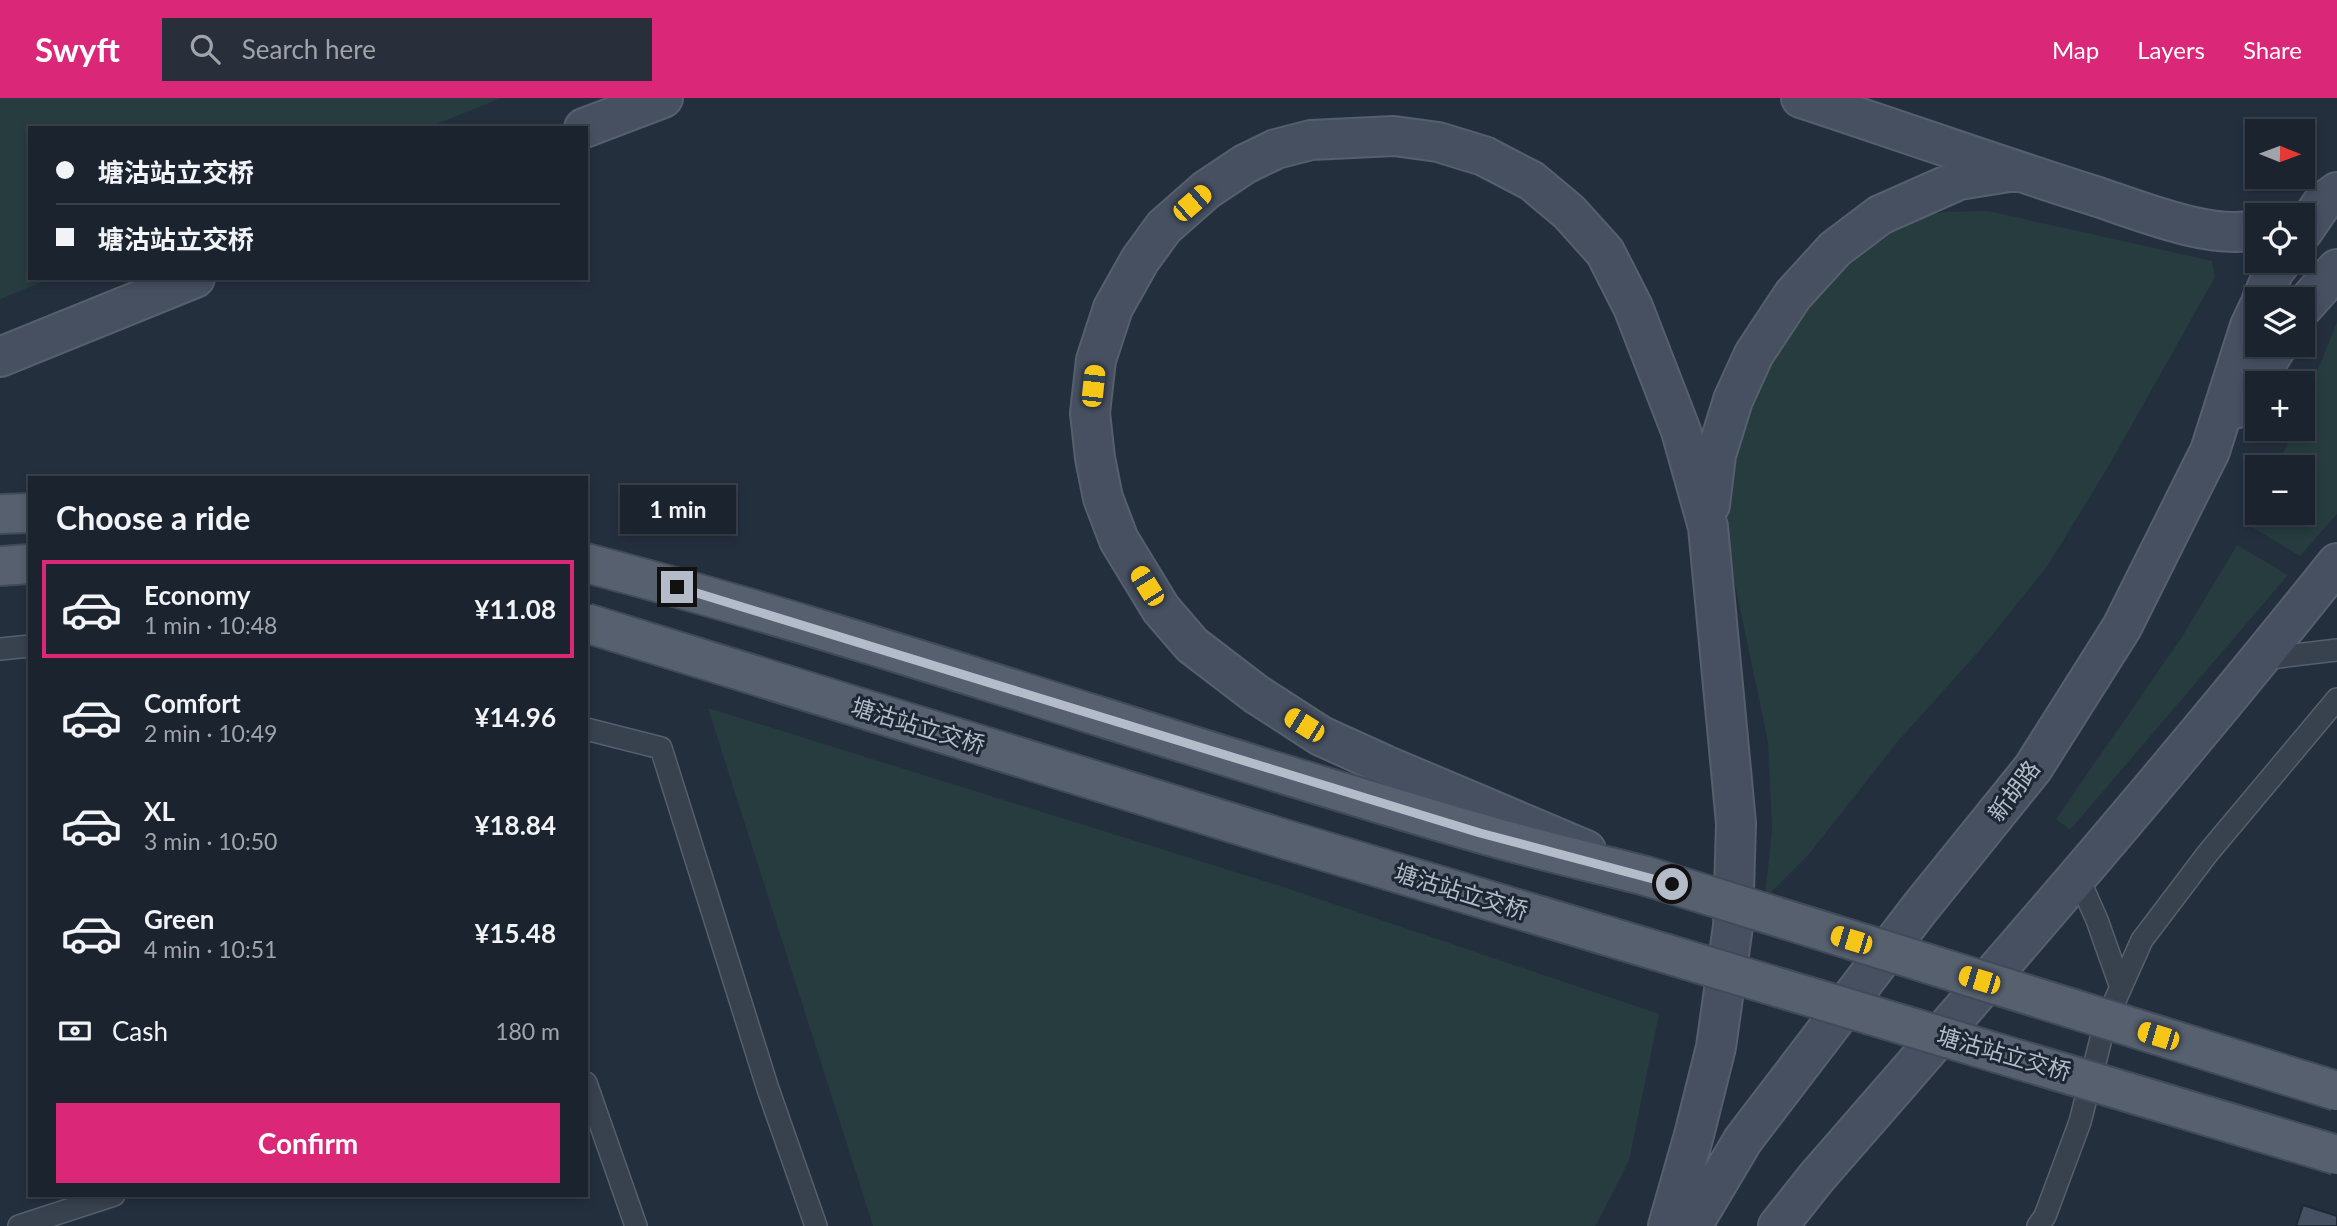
<!DOCTYPE html>
<html lang="en">
<head>
<meta charset="utf-8">
<style>
  :root { --surface:#1b232e; --page:#282f3a; --text:#f1f3f6; --muted:#a0a4aa; --line:#39404a; --accent:#db2777 }
  body { margin:0; font-family:Lato,"Noto Sans SC",sans-serif; background:var(--page); color:var(--text); height:100vh; display:flex; flex-direction:column; font-size:26px; white-space:nowrap }
  * { box-sizing:border-box; margin:0 }
  p { font-size:23px; color:var(--muted) }
  .icon { flex:none; width:38px; height:38px; fill:none; stroke:currentColor; stroke-width:2; stroke-linecap:round; stroke-linejoin:round }
  .map { position:relative; flex:1; overflow:hidden }
  .panel { position:absolute; left:28px; top:378px; width:560px; height:721px; display:flex; flex-direction:column; background:var(--surface); border-radius:0px; box-shadow:0 4px 10px #0003,0 0 0 2px var(--line) }
  .panel>* { flex:none }
  .top-card { position:absolute; left:28px; top:28px; width:560px; height:154px; border-radius:0px; box-shadow:0 4px 10px #0003,0 0 0 2px var(--line); display:grid; align-content:center; height:154px; padding:0 28px; background:var(--surface) }
  .needle { width:46px; rotate:91deg }
  .buttons { position:absolute; left:2245px; top:21px; display:grid; gap:14px }
  .buttons a { display:grid; place-items:center; width:70px; height:70px; border-radius:0px; background:var(--surface); box-shadow:0 4px 10px #0003,0 0 0 2px var(--line); font-size:35px }
  .end { position:absolute; width:32px; height:32px; margin:-16px; border:9px solid #b4bcc9; background:#111; box-shadow:0 0 0 4px #111 }
  .from { border-radius:50% }
  .bubble { position:absolute; height:49px; border-radius:0px; background:var(--surface); box-shadow:0 4px 10px #0003,0 0 0 2px var(--line); font-size:23px; font-weight:700; line-height:49px; text-align:center }
  .car { position:absolute; width:21px; height:42px; margin:-21px -10px; border-radius:9px; box-shadow:0 0 5px 2px #0007; background:linear-gradient(#f5c518 24%,#345 0 40%,#f5c518 0 76%,#345 0 86%,#f5c518 0) }
  .top-card b { display:flex; align-items:center; gap:24px; height:66px; font-size:26px }
  .top-card b+b { border-top:2px solid var(--line) }
  .top-card i { width:18px; height:18px; background:var(--text) }
  ul { padding:0; list-style:none }
  li { display:flex; align-items:center; gap:21px; height:98px; margin:0 14px 10px; padding:0 14px; border:4px solid transparent; border-radius:0px }
  li div { flex:1 }
  li b { display:block; font-size:26px }
  li em { font-style:normal; font-weight:700 }
  li.on { border-color:var(--accent) }
  li>.icon { width:63px; height:63px; stroke-width:1.5 }
  h2 { padding:0 28px; font-size:32px; line-height:84px }
  .pay { display:flex; align-items:center; gap:18px; height:77px; padding:0 28px; font-size:26px }
  .pay p { margin-inline-start:auto }
  .primary-button { display:flex; gap:14px; margin-top:auto; padding:14px 28px }
  .primary-button a { flex:1; height:80px; border-radius:0px; background:var(--accent); color:#fff; font-size:28px; font-weight:700; line-height:80px; text-align:center }
  header { display:flex; align-items:center; gap:42px; box-sizing:border-box; height:98px; padding:0 35px; background:var(--accent); color:#fff }
  header strong { font-size:33px }
  nav { display:flex; gap:38px; margin-inline-start:auto; font-size:24px }
  .search { width:490px; height:63px; background:var(--page); display:flex; align-items:center; gap:18px; box-sizing:border-box; padding:0 24px; border-radius:0px; color:var(--muted); font-size:26px }
  .map>svg:first-child { display:block }
  .green { fill:#263c3f }
  .building { fill:#455162; stroke:#1f2835; stroke-width:2 }
  .lines { fill:none; stroke-linecap:round; stroke-linejoin:round }
  .lane-casing { stroke:#565f6c; stroke-width:24 }
  .secondary-casing { stroke:#565f6c; stroke-width:42 }
  .primary-casing { stroke:#414a57; stroke-width:42 }
  .lane { stroke:#38414e; stroke-width:21 }
  .secondary { stroke:#465061; stroke-width:38 }
  .primary { stroke:#56606e; stroke-width:38 }
  .primary-bridge-casing { stroke:#414a57; stroke-width:42; stroke-linecap:butt }
  .primary-bridge { stroke:#56606e; stroke-width:38 }
  .route { stroke:#b4bcc9; stroke-width:9 }
  .labels { text-anchor:middle; stroke-width:6; stroke-linejoin:round; paint-order:stroke }
  .street-label { font-size:23px; fill:#b4bcc9; stroke:#1d2633 }
</style>
</head>
<body>
<header>
<strong>Swyft</strong>
<div class="search"><svg class="icon" aria-label="search" viewBox="0 0 24 24"><circle cx="10" cy="10" r="6"/><path d="M15 15l6 6"/></svg>Search here</div>
<nav><a>Map</a><a>Layers</a><a>Share</a></nav>
</header>
<div class="map">
<svg width="2337" height="1128" viewBox="0 0 2337 1128">
  <rect width="100%" height="100%" fill="#242f3e"/>
  <path class="green" d="M 0,0 L 501,0 L 427,30 L 30,30 L 30,180 L 52,180 L 0,201 Z
    M 1988,113 L 2212,163 L 2215,179 L 2108,369 L 2048,467 L 1980,552 L 1899,642 L 1809,756 L 1765,800 L 1772,731 L 1768,644 L 1722,424 L 1742,320 L 1778,249 L 1823,189 L 1881,140 L 1917,118 L 1946,114 Z
    M 2337,224 L 2337,416 L 2300,458 L 2247,426 L 2257,407 L 2258,415 L 2303,415 L 2303,369 L 2277,369 L 2294,331 L 2303,331 L 2303,309 Z
    M 2237,447 L 2288,477 L 2070,732 L 2056,721 L 2182,539 Z
    M 708,610 L 1280,788 L 1659,916 L 1629,1063 L 1597,1125 L 1595,1128 L 873,1128 Z"/>
  <path class="building" d="M 2303,1107 L 2337,1118 L 2337,1128 L 2296,1128 Z"/>
  <g class="lines">
    <defs>
      <path id="lane" d="M 0,551 L 30,548
        M 2261,561 L 2337,552
        M 586,631 L 661,650 L 768,991 L 816,1128
        M 2078,779 L 2097,822 L 2120,887
        M 586,985 L 636,1128
        M 19,1128 L 114,1097
        M 2038,1128 L 2045,1118 L 2080,1024 L 2105,925 L 2142,842 L 2208,755 L 2337,601"/>
      <path id="secondary" d="M 1801,0 C 1898,32 1994,66 2092,97 C 2136,111 2213,144 2258,131
        M 584,30 L 663,0
        M 2303,133 L 2323,104 L 2337,94
        M 2262,201 L 2274,173 L 2282,163
        M 2303,209 L 2337,171
        M 0,259 L 195,180
        M 2238,310 L 2278,247
        M 1710,407 L 1716,357 L 1733,302 L 1754,256 L 1793,197 L 1835,151 L 1880,117 L 1959,82 L 2015,73
        M 1586,752 L 1385,667 L 1321,638 L 1256,596 L 1192,547 L 1161,511 L 1119,442 L 1103,400 L 1095,360 L 1090,315 L 1096,262 L 1113,210 L 1140,162 L 1164,129 L 1206,92 L 1245,66 L 1276,51 L 1311,42 L 1394,38 L 1438,44 L 1484,58 L 1532,83 L 1569,114 L 1605,154 L 1633,209 L 1681,333 L 1708,429 L 1736,725 L 1733,828 L 1716,949 L 1694,1037 L 1668,1128
        M 1692,1128 L 1743,1042 L 1920,810 L 2033,670 L 2122,529 L 2210,353 L 2250,228 L 2258,211
        M 1778,1128 L 1816,1080 C 1993,877 2170,675 2337,465"/>
      <path id="primary" d="M 0,416 L 30,415
        M 586,465 C 887,544 1180,649 1479,735 C 1534,751 1591,764 1646,778
        M 0,468 L 30,466"/>
    </defs>
    <use href="#lane" class="lane-casing"/>
    <use href="#secondary" class="secondary-casing"/>
    <use href="#primary" class="primary-casing"/>
    <use href="#lane" class="lane"/>
    <use href="#secondary" class="secondary"/>
    <use href="#primary" class="primary"/>
    <defs>
      <path id="primary-bridge" d="M 586,525 L 1284,741 L 2337,1057
        M 1646,778 L 2337,993"/>
    </defs>
    <use href="#primary-bridge" class="primary-bridge-casing"/>
    <use href="#primary-bridge" class="primary-bridge"/>
  </g>
  <g class="lines">
    <path class="route" d="M 677,489 L 1480,735 L 1672,786"/>
  </g>
  <g class="labels">
    <g class="street-label">
      <text transform="translate(918 628) rotate(17)" y="8">塘沽站立交桥</text>
      <text transform="translate(2014 693) rotate(-53)" y="8">新胡路</text>
      <text transform="translate(1461 794) rotate(17)" y="8">塘沽站立交桥</text>
      <text transform="translate(2004 956) rotate(16)" y="8">塘沽站立交桥</text>
    </g>
  </g>
</svg>
<div class="buttons">
<a><svg class="needle" viewBox="-14 -14 28 28"><path d="M0-13l5 13h-10z" fill="#e53935"/><path d="M0 13l5-13h-10z" fill="#a0a4aa"/></svg></a>
<a><svg class="icon" aria-label="locate" viewBox="0 0 24 24"><circle cx="12" cy="12" r="6"/><path d="M12 2v4M12 18v4M2 12h4M18 12h4"/></svg></a>
<a><svg class="icon" aria-label="layers" viewBox="0 0 24 24"><path d="M12 4l9 5-9 5-9-5zM3 14l9 5 9-5"/></svg></a>
<a>+</a>
<a>−</a>
</div>
<i class="end from" style="left:1672px;top:786px"></i>
<i class="end" style="left:677px;top:489px"></i>
<div class="bubble" style="left:620px;top:387px;width:116px">1 min</div>
<i class="car" style="left:1192px;top:105px;rotate:49deg"></i>
<i class="car" style="left:1093px;top:288px;rotate:6deg"></i>
<i class="car" style="left:1147px;top:488px;rotate:328deg"></i>
<i class="car" style="left:1304px;top:627px;rotate:302deg"></i>
<i class="car" style="left:1851px;top:842px;rotate:287deg"></i>
<i class="car" style="left:1979px;top:882px;rotate:287deg"></i>
<i class="car" style="left:2158px;top:938px;rotate:287deg"></i>
<div class="top-card">
<b><i class="from"></i>塘沽站立交桥</b>
<b><i></i>塘沽站立交桥</b>
</div>
<section class="panel">
<h2>Choose a ride</h2>
<ul>
<li class="on"><svg class="icon" aria-label="car" viewBox="0 0 24 24"><path d="M5 17H2v-5l4-1 3-4h7l3 4 3 1v5h-3M9 17h6M6 11h13"/><circle cx="7" cy="17" r="2"/><circle cx="17" cy="17" r="2"/></svg><div><b>Economy</b><p>1 min · 10:48</p></div><em>¥11.08</em></li>
<li><svg class="icon" aria-label="car" viewBox="0 0 24 24"><path d="M5 17H2v-5l4-1 3-4h7l3 4 3 1v5h-3M9 17h6M6 11h13"/><circle cx="7" cy="17" r="2"/><circle cx="17" cy="17" r="2"/></svg><div><b>Comfort</b><p>2 min · 10:49</p></div><em>¥14.96</em></li>
<li><svg class="icon" aria-label="car" viewBox="0 0 24 24"><path d="M5 17H2v-5l4-1 3-4h7l3 4 3 1v5h-3M9 17h6M6 11h13"/><circle cx="7" cy="17" r="2"/><circle cx="17" cy="17" r="2"/></svg><div><b>XL</b><p>3 min · 10:50</p></div><em>¥18.84</em></li>
<li><svg class="icon" aria-label="car" viewBox="0 0 24 24"><path d="M5 17H2v-5l4-1 3-4h7l3 4 3 1v5h-3M9 17h6M6 11h13"/><circle cx="7" cy="17" r="2"/><circle cx="17" cy="17" r="2"/></svg><div><b>Green</b><p>4 min · 10:51</p></div><em>¥15.48</em></li>
</ul>
<div class="pay"><svg class="icon" aria-label="cash" viewBox="0 0 24 24"><path d="M3 7h18v10H3z"/><circle cx="12" cy="12" r="2"/></svg>Cash<p>180 m</p></div>
<div class="primary-button"><a>Confirm</a></div>
</section>
</div>
</body>
</html>
